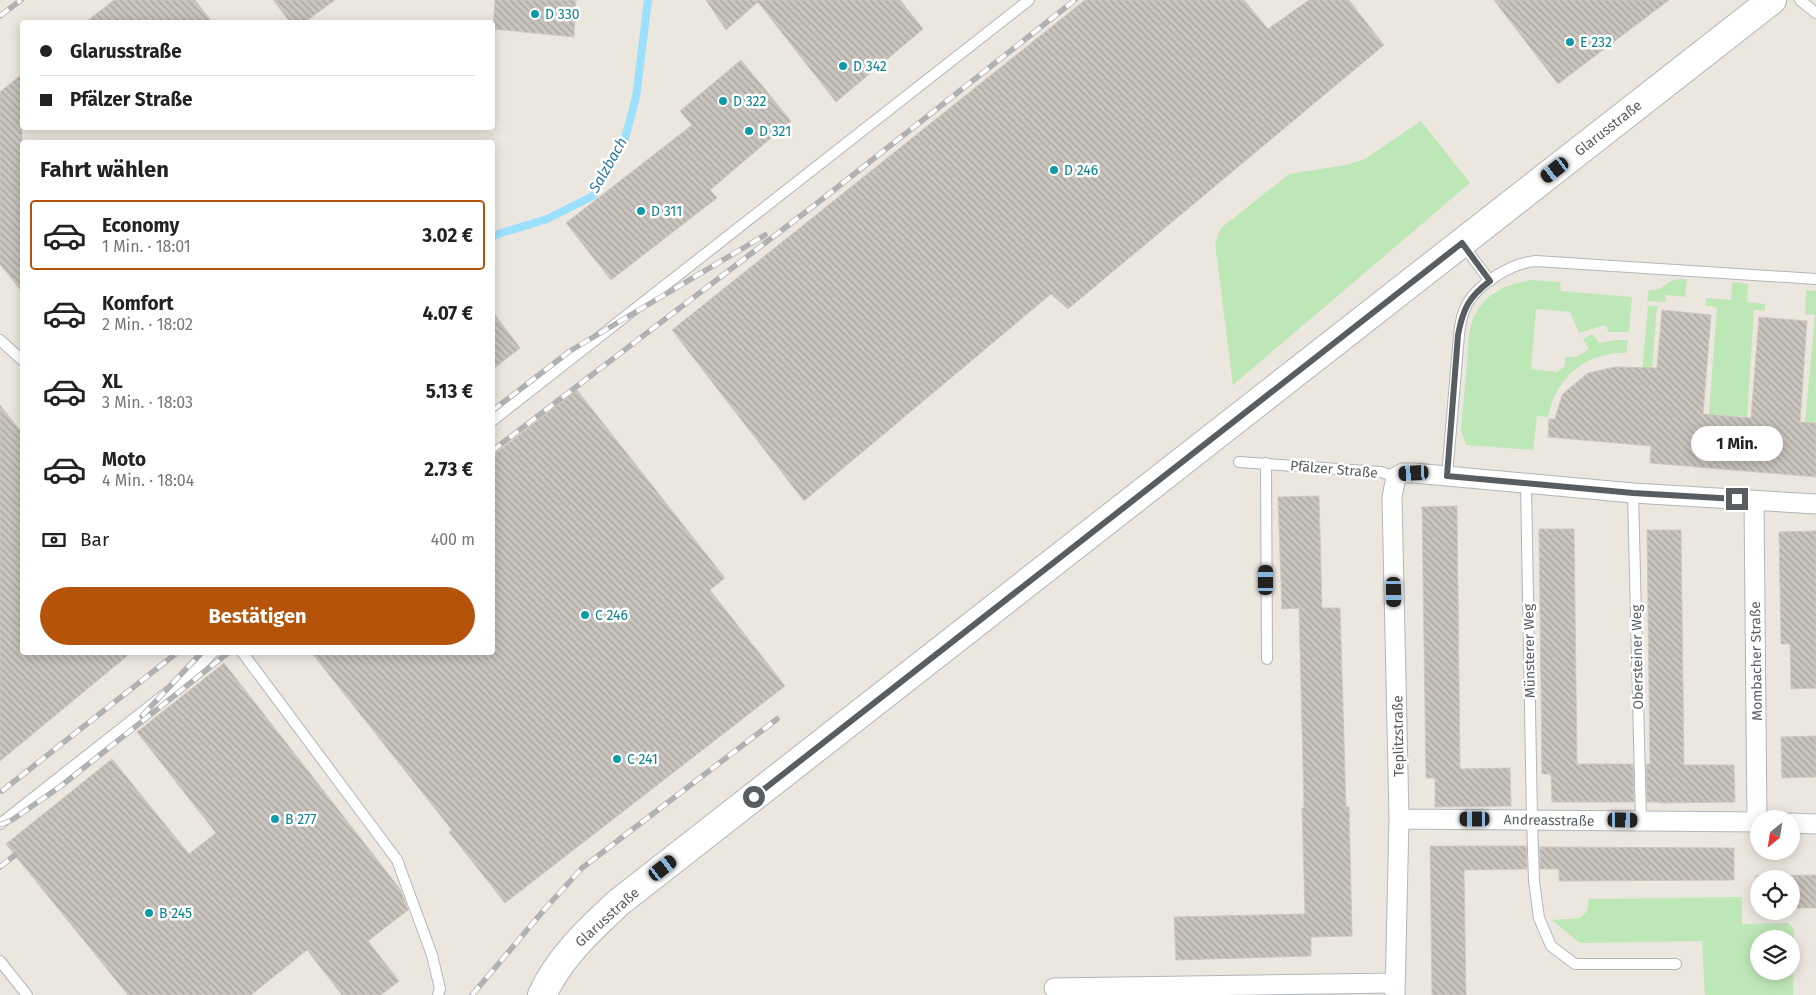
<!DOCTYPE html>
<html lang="de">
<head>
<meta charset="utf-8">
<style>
  :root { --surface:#fff; --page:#f2f2f2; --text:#222; --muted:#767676; --line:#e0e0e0; --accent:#b45309 }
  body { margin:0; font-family:"Fira Sans",sans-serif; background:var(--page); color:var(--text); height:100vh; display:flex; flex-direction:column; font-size:19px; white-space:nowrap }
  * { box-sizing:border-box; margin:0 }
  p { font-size:16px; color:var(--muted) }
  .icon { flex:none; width:28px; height:28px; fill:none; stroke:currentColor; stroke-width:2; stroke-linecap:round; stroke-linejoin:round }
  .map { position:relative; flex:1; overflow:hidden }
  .panel { position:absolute; left:20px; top:140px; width:475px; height:515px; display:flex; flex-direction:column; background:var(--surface); border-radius:5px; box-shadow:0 2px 12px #0003 }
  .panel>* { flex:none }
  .top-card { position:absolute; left:20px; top:20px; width:475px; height:110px; border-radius:5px; box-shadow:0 2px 12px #0003; display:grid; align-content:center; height:110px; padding:0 20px; background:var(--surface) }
  .needle { width:32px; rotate:210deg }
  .fabs { position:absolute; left:1750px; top:810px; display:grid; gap:10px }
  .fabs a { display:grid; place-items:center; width:50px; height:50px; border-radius:50%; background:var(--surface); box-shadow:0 2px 12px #0003; font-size:25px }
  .end { position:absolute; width:22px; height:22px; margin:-11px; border:6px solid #575d61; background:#fff; box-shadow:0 0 0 2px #fff }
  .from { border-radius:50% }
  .bubble { position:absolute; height:35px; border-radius:18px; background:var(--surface); box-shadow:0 2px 12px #0003; font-size:16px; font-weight:700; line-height:35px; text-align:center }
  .car { position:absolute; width:15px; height:30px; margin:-15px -8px; border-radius:6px; box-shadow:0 0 4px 1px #0007; background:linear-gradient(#222 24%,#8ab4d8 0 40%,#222 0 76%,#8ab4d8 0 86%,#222 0) }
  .top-card b { display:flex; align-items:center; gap:18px; height:48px; font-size:19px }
  .top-card b+b { border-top:1px solid var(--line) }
  .top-card i { width:12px; height:12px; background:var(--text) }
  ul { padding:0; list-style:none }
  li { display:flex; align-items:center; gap:15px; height:70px; margin:0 10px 8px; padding:0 10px; border:2px solid transparent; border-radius:5px }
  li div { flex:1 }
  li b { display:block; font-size:19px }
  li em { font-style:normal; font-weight:700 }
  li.on { border-color:var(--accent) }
  li>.icon { width:45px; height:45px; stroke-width:1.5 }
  h2 { padding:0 20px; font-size:22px; line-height:60px }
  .pay { display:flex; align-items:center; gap:12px; height:55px; padding:0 20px; font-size:19px }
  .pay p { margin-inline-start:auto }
  .primary-button { display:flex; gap:10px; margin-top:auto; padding:10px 20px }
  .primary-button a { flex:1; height:58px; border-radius:30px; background:var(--accent); color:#fff; font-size:20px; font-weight:700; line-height:58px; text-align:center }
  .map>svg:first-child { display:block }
  .green { fill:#bee7b7; fill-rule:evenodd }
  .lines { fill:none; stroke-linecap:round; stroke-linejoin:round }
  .stream { stroke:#9be1ff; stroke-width:8 }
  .building { fill:url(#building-back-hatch); stroke:#d1c8bc }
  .lane-casing { stroke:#b1b6bb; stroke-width:12 }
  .street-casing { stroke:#b1b6bb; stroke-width:21 }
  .secondary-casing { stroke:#b0b6bb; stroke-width:30 }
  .lane { stroke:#fff; stroke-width:10 }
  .street { stroke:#fff; stroke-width:19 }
  .secondary { stroke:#fff; stroke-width:28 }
  .rail-casing { stroke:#b0b1b2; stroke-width:5.5 }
  .rail { stroke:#fff; stroke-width:4; stroke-dasharray:11; stroke-linecap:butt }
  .route { stroke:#575d61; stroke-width:6 }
  .culture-dot { fill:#0f9aa8; stroke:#fff; stroke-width:2 }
  .labels { text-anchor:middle; stroke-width:5; stroke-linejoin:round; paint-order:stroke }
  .culture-label { font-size:14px; fill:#0d838f; stroke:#fff; text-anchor:start }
  .street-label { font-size:14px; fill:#575d61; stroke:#fff }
  .water-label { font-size:15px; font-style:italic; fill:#2e79a6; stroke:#fff }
</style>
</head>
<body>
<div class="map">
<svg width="1816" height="995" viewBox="0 0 1816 995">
  <defs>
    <pattern id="building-back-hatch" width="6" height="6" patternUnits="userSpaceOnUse" patternTransform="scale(1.25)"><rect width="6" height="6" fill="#c9c4bd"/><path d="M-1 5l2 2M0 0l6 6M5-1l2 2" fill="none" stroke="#a6a29d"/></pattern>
  </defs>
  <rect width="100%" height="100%" fill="#ece7de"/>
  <path class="green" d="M 1421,121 L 1470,183 L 1233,385 L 1215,243 L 1221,228 L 1289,174 L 1346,165 L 1365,159 Z
    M 1679,279 L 1687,279 L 1685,297 L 1666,295 L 1666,302 L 1647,301 L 1649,290 C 1664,291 1665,281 1679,279 Z
    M 1533,280 L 1560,282 L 1561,291 L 1632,297 L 1629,332 L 1609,332 L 1605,325 L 1579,333 L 1570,312 L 1536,309 L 1531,369 L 1557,372 L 1565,366 L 1565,357 L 1576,357 L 1589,349 L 1583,339 L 1593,334 L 1599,343 L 1617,340 L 1628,340 L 1626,353 C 1587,351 1555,378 1548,417 L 1537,416 L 1533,450 L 1466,445 L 1461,430 C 1463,408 1465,386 1467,364 C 1468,351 1468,337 1471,325 C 1479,296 1506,283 1533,280 Z
    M 1732,282 L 1748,284 L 1747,302 L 1765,304 L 1765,311 L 1754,310 L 1747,417 L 1709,414 L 1717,307 L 1706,306 L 1706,298 L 1731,300 Z
    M 1806,290 L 1816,291 L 1816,423 L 1805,422 L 1815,315 L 1805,314 Z
    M 1648,306 L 1657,306 L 1650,395 L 1640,394 Z
    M 1742,897 L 1742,924 L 1788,923 L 1794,929 L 1793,995 L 1705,995 L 1702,941 L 1580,943 L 1552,920 L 1580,918 L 1587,911 L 1589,899 ZM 1759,939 L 1791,939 L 1791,971 L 1759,971 Z"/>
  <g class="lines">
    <path class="stream" d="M 492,236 L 547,219 L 593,196 L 624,142 L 636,97 L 648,0"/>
  </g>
  <path class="building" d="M 114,0 L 195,0 L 212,22 L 86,22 Z
    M 273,0 L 335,0 L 305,22 L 290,22 Z
    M 495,0 L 576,0 L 574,37 L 493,29 Z
    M 706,0 L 900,0 L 923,29 L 836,102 L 758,2 L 726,30 Z
    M 1085,0 L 1244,0 L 1268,29 L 1309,0 L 1349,0 L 1384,45 L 1068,309 L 1051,294 L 804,501 L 672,330 Z
    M 1494,0 L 1669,0 L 1558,84 Z
    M 741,60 L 791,121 L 710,190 L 717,198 L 611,280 L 566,223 L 692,125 L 680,111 Z
    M 22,74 L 22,292 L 0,264 L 0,92 Z
    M 1662,310 L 1711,315 L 1703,414 L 1751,418 L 1759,317 L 1807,321 L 1800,422 L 1816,423 L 1816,477 L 1650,463 L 1651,446 L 1548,437 L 1549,419 L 1555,419 L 1562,395 L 1566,391 L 1588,373 L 1615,367 L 1657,368 Z
    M 492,311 L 520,348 L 492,370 Z
    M 577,390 L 725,578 L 710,590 L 785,686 L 505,903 L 449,832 L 452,830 L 311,652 L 492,652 L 492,456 Z
    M 0,405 L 22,433 L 22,652 L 132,652 L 0,761 Z
    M 1319,496 L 1322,608 L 1340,608 L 1346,807 L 1349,807 L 1352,936 L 1311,937 L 1311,956 L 1176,960 L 1174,917 L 1305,914 L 1302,808 L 1304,808 L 1299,608 L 1282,609 L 1278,497 Z
    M 1457,506 L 1460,769 L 1510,768 L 1511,806 L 1435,807 L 1435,778 L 1426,778 L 1422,507 Z
    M 1539,529 L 1574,529 L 1577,764 L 1633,764 L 1634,802 L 1552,802 L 1551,774 L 1542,774 Z
    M 1647,530 L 1681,530 L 1684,765 L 1734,765 L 1735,802 L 1659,803 L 1659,802 L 1647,802 L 1646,764 L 1650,764 Z
    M 1816,531 L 1816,688 L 1791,689 L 1790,644 L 1781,644 L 1779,532 Z
    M 224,663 L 400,889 L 408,910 L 368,941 L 399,981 L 381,995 L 342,995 L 307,950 L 251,995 L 128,995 L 6,844 L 112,759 L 189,854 L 216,833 L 137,732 Z
    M 1816,736 L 1816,777 L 1782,778 L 1781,737 Z
    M 1430,846 L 1526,846 L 1527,869 L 1464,870 L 1466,995 L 1432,995 Z
    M 1540,847 L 1734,848 L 1734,880 L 1559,881 L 1559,869 L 1540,869 Z
    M 1816,875 L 1816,908 L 1791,908 L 1791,879 L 1759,879 L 1759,909 L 1756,909 L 1756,876 Z"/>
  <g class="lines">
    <defs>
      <path id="lane" d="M 1800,0 L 1816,13
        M 1462,244 L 1490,281
        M 0,340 L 22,360
        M 492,421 L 1029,0
        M 1239,462 L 1381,472 L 1396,477
        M 1266,463 L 1267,659
        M 1447,476 L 1459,335 C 1460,324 1462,314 1467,304 C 1479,283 1512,263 1536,261 L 1816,279
        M 1526,484 L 1532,819 L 1534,881 L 1539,918 L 1551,946 L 1575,964 L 1676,964
        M 1633,493 L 1641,821
        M 242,652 L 397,860 L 432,955 L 440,989 L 438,995
        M 0,824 L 197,669 L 213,652
        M 0,961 L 27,995"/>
      <path id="street" d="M 1754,500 L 1757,822
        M 1399,819 L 1759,822
        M 1791,823 L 1816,824
        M 1054,988 L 1395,983
        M 1395,995 L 1399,819 L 1392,497 L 1396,477 L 1403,473 L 1414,473 L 1633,493 L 1816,504"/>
      <path id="secondary" d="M 542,995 C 559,958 588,931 618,903 L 1772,0"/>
    </defs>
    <use href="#lane" class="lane-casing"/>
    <use href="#street" class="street-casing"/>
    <use href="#secondary" class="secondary-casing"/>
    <use href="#lane" class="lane"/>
    <use href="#street" class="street"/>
    <use href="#secondary" class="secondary"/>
    <defs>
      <path id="rail" d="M 0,16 L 21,0
        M 492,411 L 570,351 L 765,235
        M 492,451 L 811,208 L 1075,0
        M 142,716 L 202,652
        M 2,791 L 178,652
        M 0,825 L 12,820 L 61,786 L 229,652
        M 0,867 L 15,855
        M 472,995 L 544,910 L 582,868 L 777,719"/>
    </defs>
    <use href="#rail" class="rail-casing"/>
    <use href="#rail" class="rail"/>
  </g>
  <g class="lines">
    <path class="route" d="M 754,797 L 1462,243 L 1490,281 C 1469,297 1463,308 1458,335 L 1447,476 L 1633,493 L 1737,499"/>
  </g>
  <g class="culture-dot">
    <circle cx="535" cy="14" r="5"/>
    <circle cx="1570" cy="42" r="5"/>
    <circle cx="843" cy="66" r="5"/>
    <circle cx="723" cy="101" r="5"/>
    <circle cx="749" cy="131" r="5"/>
    <circle cx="1054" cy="170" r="5"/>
    <circle cx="641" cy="211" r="5"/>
    <circle cx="585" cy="615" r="5"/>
    <circle cx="617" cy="759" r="5"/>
    <circle cx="275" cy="819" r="5"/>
    <circle cx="149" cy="913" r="5"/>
  </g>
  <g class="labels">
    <g class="culture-label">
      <text x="545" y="19">D 330</text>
      <text x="1580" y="47">E 232</text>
      <text x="853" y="71">D 342</text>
      <text x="733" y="106">D 322</text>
      <text x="759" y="136">D 321</text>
      <text x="1064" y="175">D 246</text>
      <text x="651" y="216">D 311</text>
      <text x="595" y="620">C 246</text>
      <text x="627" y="764">C 241</text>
      <text x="285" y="824">B 277</text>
      <text x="159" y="918">B 245</text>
    </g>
    <g class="street-label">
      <text transform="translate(1608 128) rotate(-38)" y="5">Glarusstraße</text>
      <text transform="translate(1334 469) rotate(5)" y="5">Pfälzer Straße</text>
      <text transform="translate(1529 651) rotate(-91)" y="5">Münsterer Weg</text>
      <text transform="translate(1637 657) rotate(-91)" y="5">Obersteiner Weg</text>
      <text transform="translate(1756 661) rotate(-91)" y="5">Mombacher Straße</text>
      <text transform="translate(1398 736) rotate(-91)" y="5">Teplitzstraße</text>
      <text transform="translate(1549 820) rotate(1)" y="5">Andreasstraße</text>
      <text transform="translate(607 917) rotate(-42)" y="5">Glarusstraße</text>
    </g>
    <g class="water-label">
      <text transform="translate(608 165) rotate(-60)" y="5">Salzbach</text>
    </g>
  </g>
</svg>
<div class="fabs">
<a><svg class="needle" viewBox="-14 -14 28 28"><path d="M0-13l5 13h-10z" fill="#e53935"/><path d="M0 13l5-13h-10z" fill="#767676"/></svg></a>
<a><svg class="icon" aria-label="locate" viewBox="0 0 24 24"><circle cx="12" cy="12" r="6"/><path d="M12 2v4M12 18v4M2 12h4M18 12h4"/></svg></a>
<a><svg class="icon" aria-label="layers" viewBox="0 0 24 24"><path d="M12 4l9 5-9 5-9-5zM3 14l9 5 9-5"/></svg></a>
</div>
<i class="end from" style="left:754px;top:797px"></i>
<i class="end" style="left:1737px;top:499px"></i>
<div class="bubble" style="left:1691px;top:426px;width:92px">1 Min.</div>
<i class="car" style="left:1555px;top:170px;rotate:232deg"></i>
<i class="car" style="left:1414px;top:473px;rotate:267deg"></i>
<i class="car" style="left:1266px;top:580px;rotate:0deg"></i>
<i class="car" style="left:1394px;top:592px;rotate:179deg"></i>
<i class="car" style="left:1475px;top:819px;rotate:270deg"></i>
<i class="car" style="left:1623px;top:820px;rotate:91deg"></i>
<i class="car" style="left:663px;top:868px;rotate:52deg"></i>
<div class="top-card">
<b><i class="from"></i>Glarusstraße</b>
<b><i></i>Pfälzer Straße</b>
</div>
<section class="panel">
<h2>Fahrt wählen</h2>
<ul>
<li class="on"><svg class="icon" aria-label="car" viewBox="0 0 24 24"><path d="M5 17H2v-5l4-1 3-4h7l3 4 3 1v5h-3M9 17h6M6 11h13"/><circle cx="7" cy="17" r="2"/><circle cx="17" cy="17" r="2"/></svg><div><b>Economy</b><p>1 Min. · 18:01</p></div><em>3.02 €</em></li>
<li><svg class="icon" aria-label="car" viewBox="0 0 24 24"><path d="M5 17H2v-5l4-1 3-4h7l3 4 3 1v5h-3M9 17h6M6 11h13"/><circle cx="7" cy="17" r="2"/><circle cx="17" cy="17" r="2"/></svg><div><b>Komfort</b><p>2 Min. · 18:02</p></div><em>4.07 €</em></li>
<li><svg class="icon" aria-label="car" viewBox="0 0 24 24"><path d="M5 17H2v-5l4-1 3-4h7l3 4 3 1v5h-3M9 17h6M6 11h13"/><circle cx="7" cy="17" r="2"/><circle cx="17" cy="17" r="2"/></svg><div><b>XL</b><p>3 Min. · 18:03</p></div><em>5.13 €</em></li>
<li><svg class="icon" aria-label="car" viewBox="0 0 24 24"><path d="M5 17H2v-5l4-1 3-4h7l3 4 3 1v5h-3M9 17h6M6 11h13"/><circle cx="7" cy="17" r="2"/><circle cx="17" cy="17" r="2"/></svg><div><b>Moto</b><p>4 Min. · 18:04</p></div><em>2.73 €</em></li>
</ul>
<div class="pay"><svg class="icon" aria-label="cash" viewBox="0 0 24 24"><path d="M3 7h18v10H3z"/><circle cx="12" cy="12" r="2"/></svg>Bar<p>400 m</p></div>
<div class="primary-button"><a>Bestätigen</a></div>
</section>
</div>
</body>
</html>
